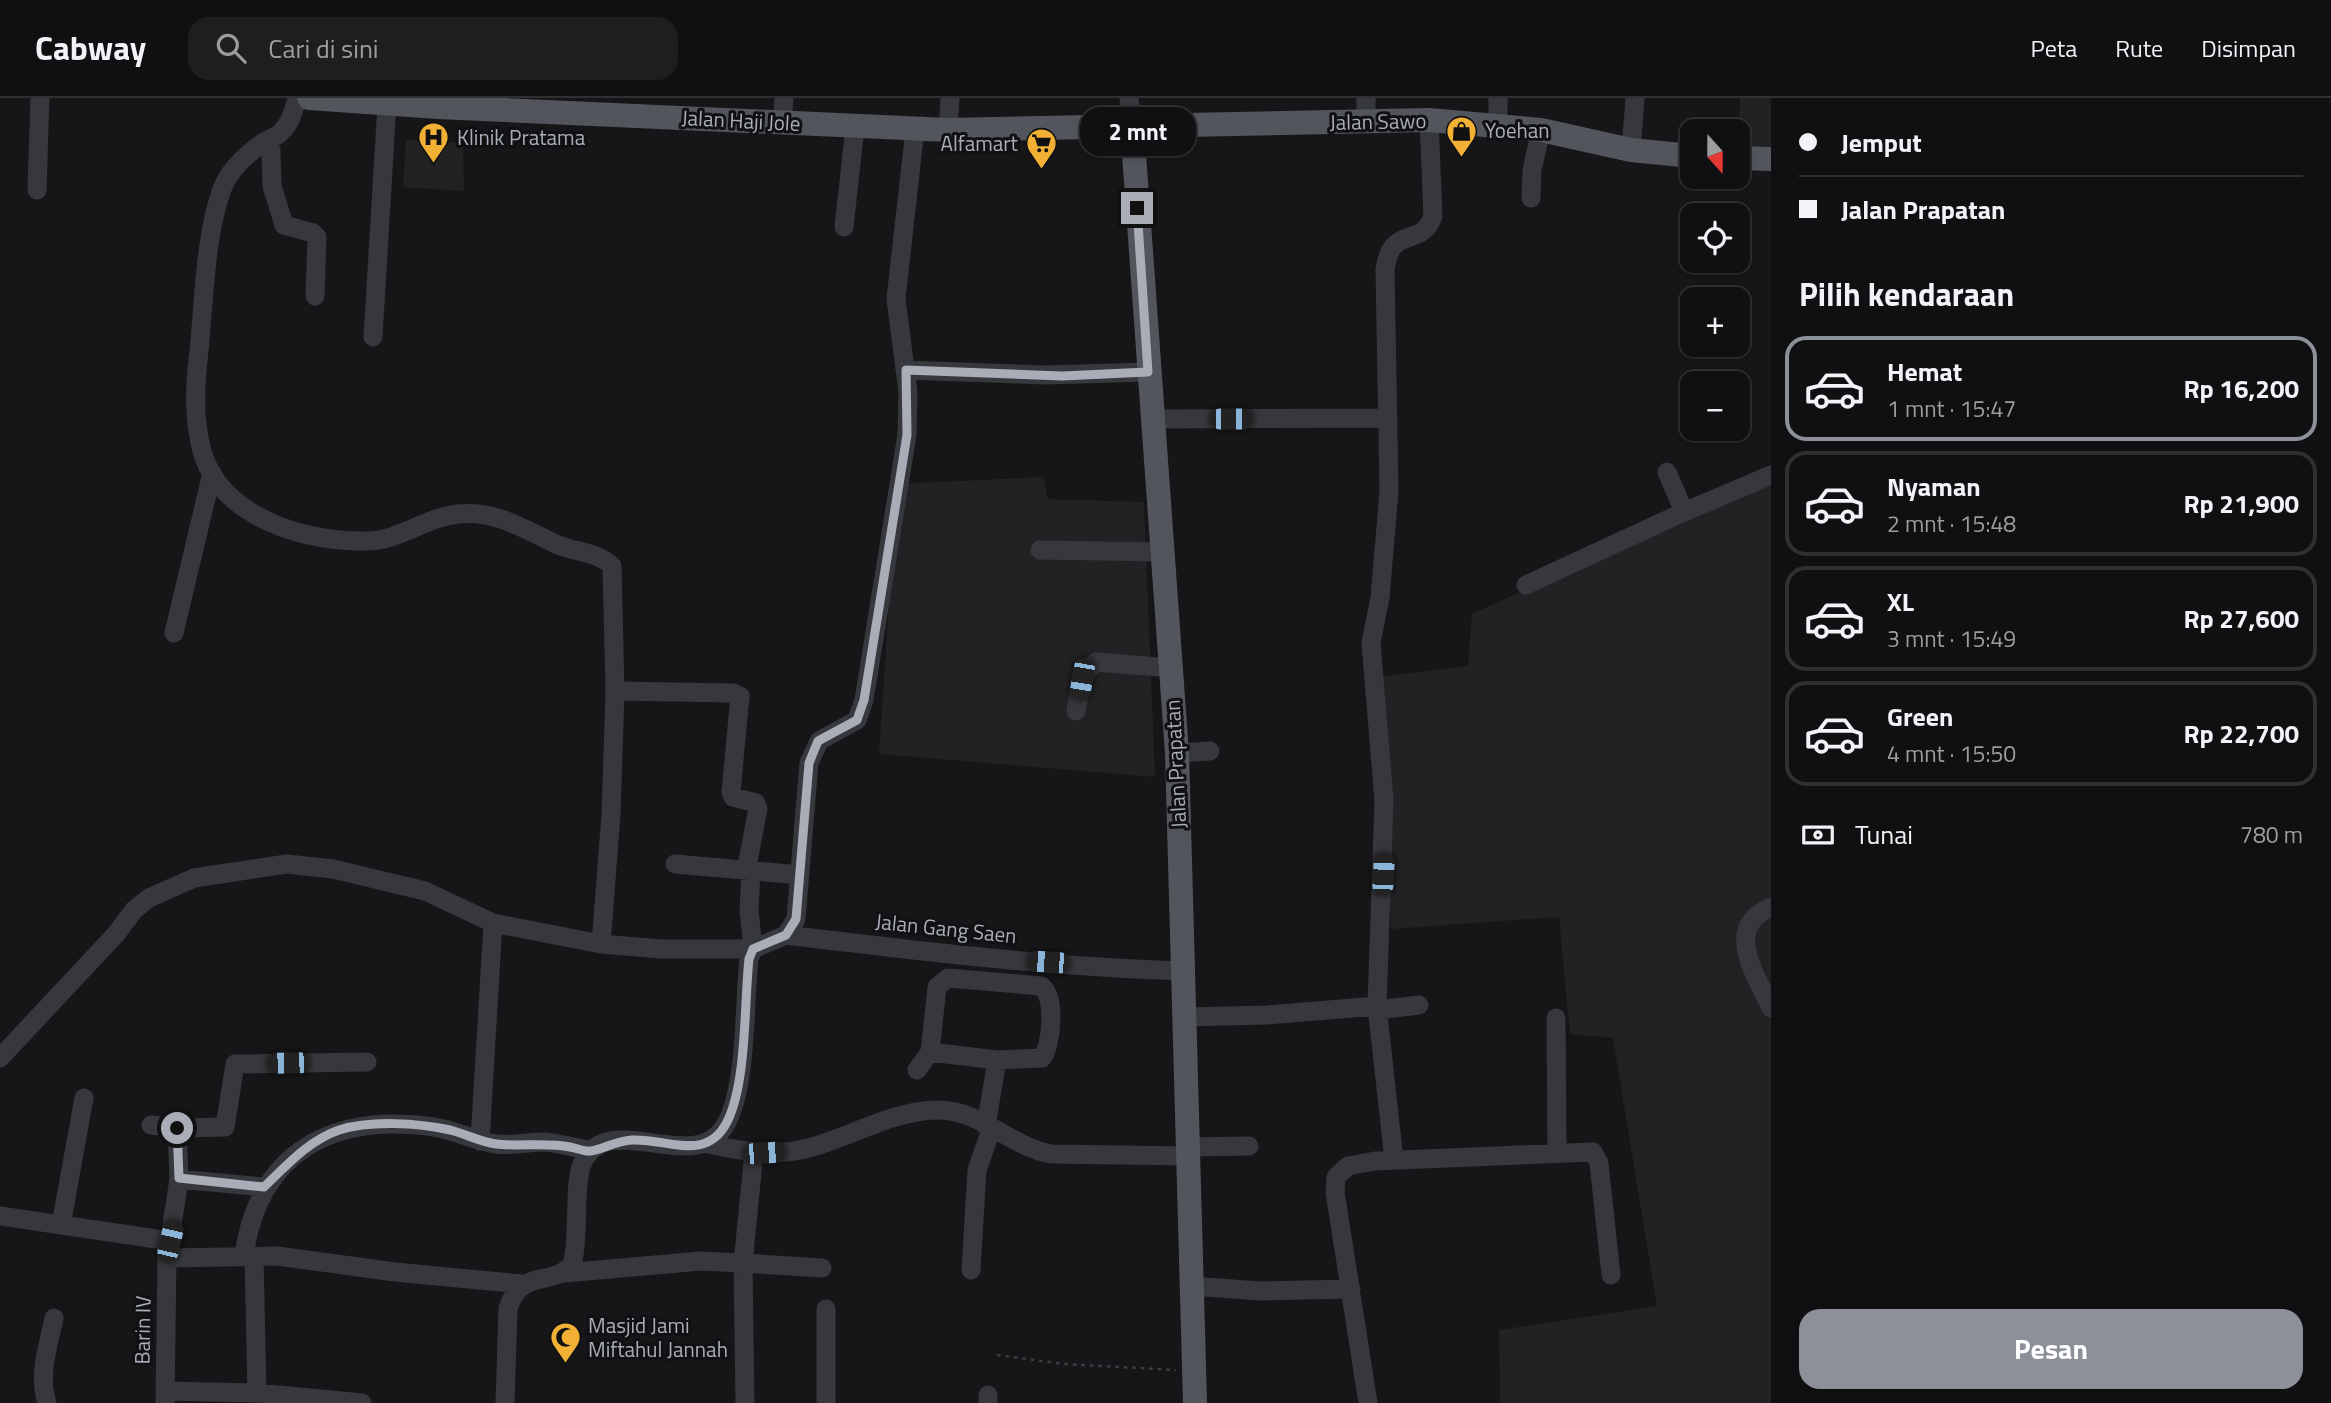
<!DOCTYPE html>
<html lang="id">
<head>
<meta charset="utf-8">
<style>
  :root { --surface:#101012; --page:#1e1e20; --text:#f1f3f6; --muted:#9c9d9f; --line:#303032; --accent:#8c9099 }
  body { margin:0; font-family:"Titillium Web",sans-serif; background:var(--page); color:var(--text); height:100vh; display:flex; flex-direction:column; font-size:26px; white-space:nowrap }
  * { box-sizing:border-box; margin:0 }
  p { font-size:23px; color:var(--muted) }
  .icon { flex:none; width:38px; height:38px; fill:none; stroke:currentColor; stroke-width:2; stroke-linecap:round; stroke-linejoin:round }
  .map { position:relative; flex:1; overflow:hidden }
  .panel { display:flex; flex-direction:column; background:var(--surface); width:560px }
  .panel>* { flex:none }
  .hud { display:grid; align-content:center; height:154px; padding:0 28px; background:var(--surface) }
  .needle { width:46px; rotate:159deg }
  .tools { position:absolute; left:1680px; top:21px; display:grid; gap:14px }
  .tools a { display:grid; place-items:center; width:70px; height:70px; border-radius:14px; background:var(--surface); box-shadow:0 2px 5px #0004,0 0 0 2px var(--line); font-size:35px }
  .end { position:absolute; width:32px; height:32px; margin:-16px; border:9px solid #a8adb8; background:#111; box-shadow:0 0 0 4px #111 }
  .from { border-radius:50% }
  .bubble { position:absolute; height:49px; border-radius:21px; background:var(--surface); box-shadow:0 2px 5px #0004,0 0 0 2px var(--line); font-size:23px; font-weight:700; line-height:49px; text-align:center }
  .car { position:absolute; width:21px; height:42px; margin:-21px -10px; border-radius:9px; box-shadow:0 0 5px 2px #0007; background:linear-gradient(#222 24%,#8ab4d8 0 40%,#222 0 76%,#8ab4d8 0 86%,#222 0) }
  .hud b { display:flex; align-items:center; gap:24px; height:66px; font-size:26px }
  .hud b+b { border-top:2px solid var(--line) }
  .hud i { width:18px; height:18px; background:var(--text) }
  ul { padding:0; list-style:none }
  li { display:flex; align-items:center; gap:21px; height:105px; margin:0 14px 10px; padding:0 14px; border:4px solid var(--line); border-radius:21px }
  li div { flex:1 }
  li b { display:block; font-size:26px }
  li em { font-style:normal; font-weight:700 }
  li.on { border-color:var(--accent) }
  li>.icon { width:63px; height:63px; stroke-width:1.5 }
  h2 { padding:0 28px; font-size:32px; line-height:84px }
  .pay { display:flex; align-items:center; gap:18px; height:77px; padding:0 28px; font-size:26px }
  .pay p { margin-inline-start:auto }
  .button { display:flex; gap:14px; margin-top:auto; padding:14px 28px }
  .button a { flex:1; height:80px; border-radius:21px; background:var(--accent); color:#fff; font-size:28px; font-weight:700; line-height:80px; text-align:center }
  header { display:flex; align-items:center; gap:42px; box-sizing:border-box; height:98px; padding:0 35px; background:var(--surface); border-bottom:2px solid var(--line) }
  header strong { font-size:33px }
  nav { display:flex; gap:38px; margin-inline-start:auto; font-size:24px }
  .search { width:490px; height:63px; background:var(--page); display:flex; align-items:center; gap:18px; box-sizing:border-box; padding:0 24px; border-radius:21px; color:var(--muted); font-size:26px }
  main { display:flex; flex:1; min-height:0 }
  .map>svg:first-child { display:block }
  .built { fill:#222225 }
  .lines { fill:none; stroke-linecap:round; stroke-linejoin:round }
  .path { stroke:#3d3f44; stroke-width:2.5; stroke-dasharray:3.5 5; stroke-linecap:butt }
  .minor { stroke:#37383d; stroke-width:19 }
  .major { stroke:#53555c; stroke-width:24 }
  .route { stroke:#a8adb8; stroke-width:9 }
  .labels { text-anchor:middle; stroke-width:6; stroke-linejoin:round; paint-order:stroke }
  .street-label { font-size:21px; fill:#a8adb8; stroke:#111113 }
  .poi-label { font-size:21px; fill:#a8adb8; stroke:#111113; text-anchor:start }
</style>
</head>
<body>
<header>
<strong>Cabway</strong>
<div class="search"><svg class="icon" aria-label="search" viewBox="0 0 24 24"><circle cx="10" cy="10" r="6"/><path d="M15 15l6 6"/></svg>Cari di sini</div>
<nav><a>Peta</a><a>Rute</a><a>Disimpan</a></nav>
</header>
<main>
<div class="map">
<svg width="1771" height="1305" viewBox="0 0 1771 1305">
  <rect width="100%" height="100%" fill="#161618"/>
  <path class="built" d="M 1740,0 L 1771,0 L 1771,58 L 1738,54 Z
    M 406,42 L 463,45 L 464,93 L 403,89 Z
    M 1043,379 L 1048,401 L 1144,404 L 1155,679 L 879,656 L 897,386 Z
    M 1771,379 L 1771,1305 L 1500,1305 L 1499,1232 L 1657,1208 L 1613,940 L 1570,936 L 1559,819 L 1391,831 L 1376,579 L 1468,568 L 1472,516 Z"/>
  <g class="lines">
    <path class="path" d="M 997,1257 L 1064,1266 L 1176,1272"/>
    <path class="minor" d="M 297,0 C 294,12 291,24 282,33 C 278,39 270,40 264,44 C 248,55 229,72 222,91 C 205,138 204,203 199,253 C 195,287 193,320 202,353 C 221,420 307,445 368,443 C 401,442 426,419 458,416 C 497,412 525,432 558,447 C 575,454 598,454 612,468 L 615,593 L 611,717 L 601,846
      M 1129,0 L 1132,28
      M 1366,24 L 1366,0
      M 782,25 L 784,0
      M 1498,27 L 1498,0
      M 948,32 L 950,0
      M 264,44 L 271,52 L 272,88 L 284,127 L 313,135 L 317,139 L 315,198
      M 1631,52 L 1635,0
      M 37,92 L 40,0
      M 1531,100 L 1532,72 L 1541,32
      M 844,129 L 855,29
      M 373,239 L 387,6
      M 906,272 L 1045,277 L 1148,274
      M 1153,321 L 1388,320
      M 1667,374 L 1684,414 L 1771,377
      M 1040,452 L 1163,454
      M 1526,487 L 1684,414
      M 174,535 L 212,375
      M 615,593 L 733,595 L 740,598 L 731,694 L 733,699 L 756,705 L 758,711 L 746,773
      M 1076,613 C 1080,594 1080,576 1096,564 L 1171,570
      M 1177,655 L 1210,653
      M 675,766 L 800,777
      M 1771,809 C 1723,830 1755,875 1771,910
      M 786,837 C 918,853 1051,869 1185,873
      M 1378,912 L 1419,907
      M 1186,919 L 1267,917 L 1377,908
      M 1556,920 L 1557,1055
      M 0,960 L 116,836 L 134,812 L 149,800 L 194,780 L 287,766 L 333,771 L 425,793 L 493,825 L 601,846 L 661,851 L 753,851 L 749,812 L 751,773
      M 917,972 L 930,954 L 997,962 L 1042,960 C 1052,947 1056,897 1041,888 L 948,880 L 937,889 L 930,954
      M 151,1027 L 177,1030 L 179,1081 L 167,1160 L 165,1305
      M 986,1028 L 997,962
      M 177,1030 L 225,1029 L 235,966 L 367,964
      M 480,1043 L 493,825
      M 708,1046 C 740,1053 776,1059 809,1050 C 853,1038 891,1013 937,1012 C 979,1011 1009,1048 1051,1056 L 1188,1058
      M 1188,1049 L 1249,1048
      M 754,1054 L 743,1165 L 822,1170
      M 1394,1062 L 1377,908 L 1384,702 L 1371,545 L 1380,500 L 1389,393 L 1385,172 C 1391,125 1421,152 1433,118 L 1429,22
      M 179,1081 L 264,1089
      M 0,1118 L 170,1143
      M 61,1127 L 84,1000
      M 244,1157 C 259,1052 334,1015 434,1029 C 455,1032 474,1043 496,1046 C 512,1048 528,1044 544,1044 C 560,1045 576,1050 591,1053
      M 254,1158 L 257,1295
      M 167,1160 L 277,1158 L 395,1174 L 522,1186
      M 971,1172 L 977,1072 L 991,1032
      M 564,1175 L 701,1163 L 743,1165 L 745,1305
      M 1191,1188 L 1260,1193 L 1351,1191
      M 826,1211 L 826,1305
      M 165,1293 L 257,1295 L 362,1305
      M 47,1305 C 38,1276 48,1249 54,1220
      M 505,1305 L 508,1210 C 523,1169 549,1190 572,1167 C 580,1139 573,1088 582,1066 C 608,1007 697,1083 727,1024 C 747,985 744,905 749,861 L 753,851 L 786,837 L 796,821 L 809,665 L 819,643 L 857,622 L 864,602 L 907,337 L 908,294 L 896,201 L 915,31
      M 988,1305 L 988,1297
      M 1368,1305 L 1335,1094 L 1336,1079 L 1348,1068 L 1375,1063 L 1593,1054 L 1599,1065 L 1611,1177"/>
    <path class="major" d="M 309,0 L 438,9 L 948,32 L 1429,22 L 1541,32 L 1631,52 L 1692,58
      M 1132,28 L 1177,655 L 1195,1305
      M 1738,60 L 1771,61"/>
  </g>
  <g class="lines">
    <path class="route" d="M 177,1030 L 179,1080 L 264,1089 C 287,1067 308,1043 339,1032 C 371,1022 418,1025 450,1032 C 466,1036 480,1044 496,1046 C 521,1049 545,1044 570,1049 C 576,1050 585,1054 591,1053 C 604,1051 615,1043 632,1042 C 667,1040 706,1065 727,1024 C 747,984 744,906 749,861 L 753,851 L 786,837 L 796,821 L 809,665 L 818,643 L 857,622 L 864,602 L 907,337 L 906,272 L 1062,278 L 1148,274 L 1137,110"/>
  </g>
  <defs>
    <symbol id="shop-pin" viewBox="-11 -11 22 30"><path d="M0 17L-7.5 6A9.5 9.5 0 1 1 7.5 6Z" fill="#f2b134" stroke="#111113"/><path d="M-5-2.5h2.3a2.7 3.5 0 0 1 5.4 0H5L5.5 6h-11ZM-1.5-2.5h3a1.5 2.3 0 0 0-3 0Z" fill="#111"/></symbol>
    <symbol id="hospital-pin" viewBox="-11 -11 22 30"><path d="M0 17L-7.5 6A9.5 9.5 0 1 1 7.5 6Z" fill="#f2b134" stroke="#111113"/><path d="M-5-5h3v3.5h4V-5h3V5h-3V1.5h-4V5h-3Z" fill="#111"/></symbol>
    <symbol id="supermarket-pin" viewBox="-11 -11 22 30"><path d="M0 17L-7.5 6A9.5 9.5 0 1 1 7.5 6Z" fill="#f2b134" stroke="#111113"/><path d="M-6-5.5h2.5l.6 2H6L4.5 2H-2.5L-4.4-4H-6ZM-1.5 3.2a1.3 1.3 0 1 0 .1 0ZM3 3.2a1.3 1.3 0 1 0 .1 0Z" fill="#111"/></symbol>
    <symbol id="mosque-pin" viewBox="-11 -11 22 30"><path d="M0 17L-7.5 6A9.5 9.5 0 1 1 7.5 6Z" fill="#f2b134" stroke="#111113"/><path d="M3.5-4.9A6 6 0 1 0 3.5 4.9A5 5 0 1 1 3.5-4.9Z" fill="#111"/></symbol>
  </defs>
  <g fill-rule="evenodd">
    <use href="#shop-pin" x="1444" y="16" width="35" height="47"/>
    <use href="#hospital-pin" x="416" y="22" width="35" height="47"/>
    <use href="#supermarket-pin" x="1024" y="28" width="35" height="47"/>
    <use href="#mosque-pin" x="548" y="1222" width="35" height="47"/>
  </g>
  <g class="labels">
    <g class="street-label">
      <text transform="translate(741 23) rotate(3)" y="7">Jalan Haji Jole</text>
      <text transform="translate(1378 24) rotate(-1)" y="7">Jalan Sawo</text>
      <text transform="translate(1176 666) rotate(-93)" y="7">Jalan Prapatan</text>
      <text transform="translate(946 831) rotate(6)" y="7">Jalan Gang Saen</text>
      <text transform="translate(143 1232) rotate(-89)" y="7">Barin IV</text>
    </g>
    <g class="poi-label">
      <text x="1485" y="40">Yoehan</text>
      <text x="457" y="47">Klinik Pratama</text>
      <text x="1018" y="53" text-anchor="end">Alfamart</text>
      <text x="588" y="1235">Masjid Jami<tspan x="588" dy="24">Miftahul Jannah</tspan></text>
    </g>
  </g>
</svg>
<div class="tools">
<a><svg class="needle" viewBox="-14 -14 28 28"><path d="M0-13l5 13h-10z" fill="#e53935"/><path d="M0 13l5-13h-10z" fill="#9c9d9f"/></svg></a>
<a><svg class="icon" aria-label="locate" viewBox="0 0 24 24"><circle cx="12" cy="12" r="6"/><path d="M12 2v4M12 18v4M2 12h4M18 12h4"/></svg></a>
<a>+</a>
<a>−</a>
</div>
<i class="end from" style="left:177px;top:1030px"></i>
<i class="end" style="left:1137px;top:110px"></i>
<div class="bubble" style="left:1080px;top:9px;width:116px">2 mnt</div>
<i class="car" style="left:1231px;top:321px;rotate:90deg"></i>
<i class="car" style="left:1082px;top:581px;rotate:190deg"></i>
<i class="car" style="left:1383px;top:776px;rotate:3deg"></i>
<i class="car" style="left:1048px;top:864px;rotate:274deg"></i>
<i class="car" style="left:288px;top:965px;rotate:269deg"></i>
<i class="car" style="left:764px;top:1055px;rotate:86deg"></i>
<i class="car" style="left:170px;top:1143px;rotate:13deg"></i>
</div>
<section class="panel">
<div class="hud">
<b><i class="from"></i>Jemput</b>
<b><i></i>Jalan Prapatan</b>
</div>
<h2>Pilih kendaraan</h2>
<ul>
<li class="on"><svg class="icon" aria-label="car" viewBox="0 0 24 24"><path d="M5 17H2v-5l4-1 3-4h7l3 4 3 1v5h-3M9 17h6M6 11h13"/><circle cx="7" cy="17" r="2"/><circle cx="17" cy="17" r="2"/></svg><div><b>Hemat</b><p>1 mnt · 15:47</p></div><em>Rp 16,200</em></li>
<li><svg class="icon" aria-label="car" viewBox="0 0 24 24"><path d="M5 17H2v-5l4-1 3-4h7l3 4 3 1v5h-3M9 17h6M6 11h13"/><circle cx="7" cy="17" r="2"/><circle cx="17" cy="17" r="2"/></svg><div><b>Nyaman</b><p>2 mnt · 15:48</p></div><em>Rp 21,900</em></li>
<li><svg class="icon" aria-label="car" viewBox="0 0 24 24"><path d="M5 17H2v-5l4-1 3-4h7l3 4 3 1v5h-3M9 17h6M6 11h13"/><circle cx="7" cy="17" r="2"/><circle cx="17" cy="17" r="2"/></svg><div><b>XL</b><p>3 mnt · 15:49</p></div><em>Rp 27,600</em></li>
<li><svg class="icon" aria-label="car" viewBox="0 0 24 24"><path d="M5 17H2v-5l4-1 3-4h7l3 4 3 1v5h-3M9 17h6M6 11h13"/><circle cx="7" cy="17" r="2"/><circle cx="17" cy="17" r="2"/></svg><div><b>Green</b><p>4 mnt · 15:50</p></div><em>Rp 22,700</em></li>
</ul>
<div class="pay"><svg class="icon" aria-label="cash" viewBox="0 0 24 24"><path d="M3 7h18v10H3z"/><circle cx="12" cy="12" r="2"/></svg>Tunai<p>780 m</p></div>
<div class="button"><a>Pesan</a></div>
</section>
</main>
</body>
</html>
